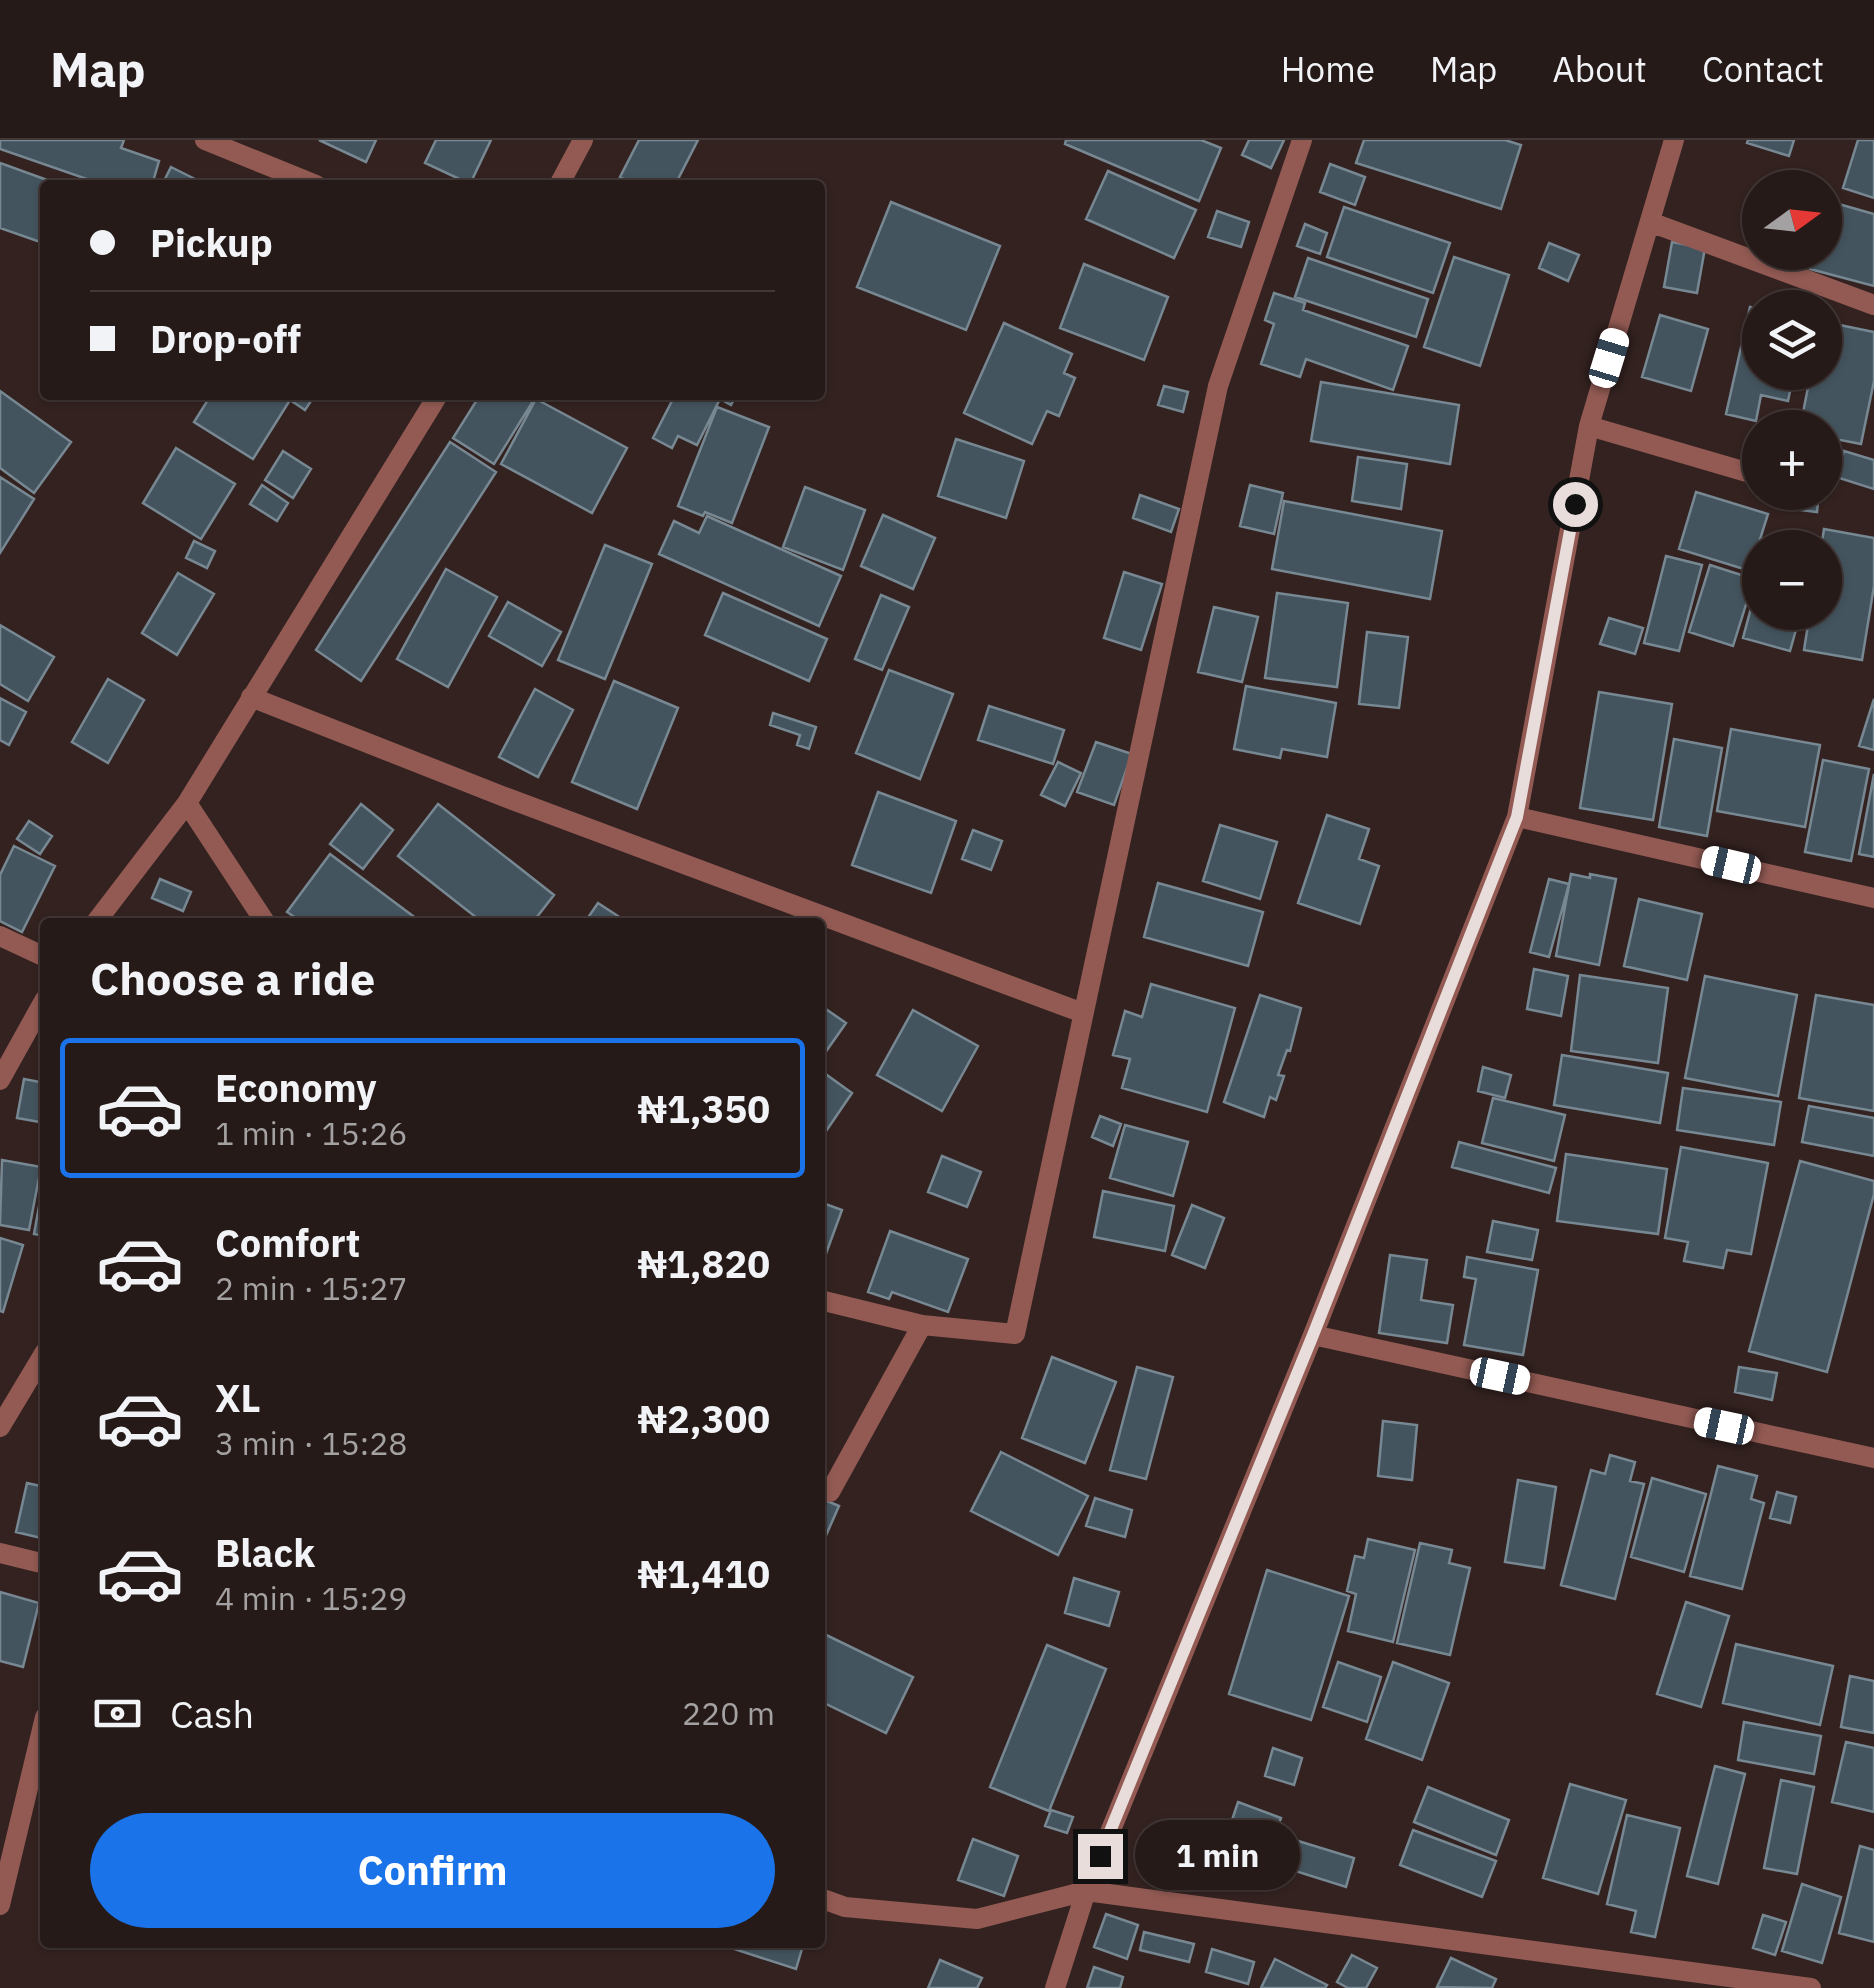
<!DOCTYPE html>
<html lang="en">
<head>
<meta charset="utf-8">
<style>
  :root { --surface:#261a18; --page:#2e2321; --text:#f1f3f6; --muted:#a4a1a2; --line:#423837; --accent:#1a73e8 }
  body { margin:0; font-family:"IBM Plex Sans",sans-serif; background:var(--page); color:var(--text); height:100vh; display:flex; flex-direction:column; font-size:38px; white-space:nowrap }
  * { box-sizing:border-box; margin:0 }
  p { font-size:32px; color:var(--muted) }
  .icon { flex:none; width:55px; height:55px; fill:none; stroke:currentColor; stroke-width:2; stroke-linecap:round; stroke-linejoin:round }
  .map { position:relative; flex:1; overflow:hidden }
  .side { position:absolute; left:40px; top:778px; width:785px; height:1030px; display:flex; flex-direction:column; background:var(--surface); border-radius:10px; box-shadow:0 2px 8px #0004,0 0 0 2px var(--line) }
  .side>* { flex:none }
  .top-card { position:absolute; left:40px; top:40px; width:785px; height:220px; border-radius:10px; box-shadow:0 2px 8px #0004,0 0 0 2px var(--line); display:grid; align-content:center; height:220px; padding:0 50px; background:var(--surface) }
  .needle { width:65px; rotate:75deg }
  .controls { position:absolute; left:1742px; top:30px; display:grid; gap:20px }
  .controls a { display:grid; place-items:center; width:100px; height:100px; border-radius:50%; background:var(--surface); box-shadow:0 2px 8px #0004,0 0 0 2px var(--line); font-size:50px }
  .end { position:absolute; width:45px; height:45px; margin:-22px; border:12px solid #e9dddb; background:#111; box-shadow:0 0 0 5px #111 }
  .from { border-radius:50% }
  .bubble { position:absolute; height:70px; border-radius:35px; background:var(--surface); box-shadow:0 2px 8px #0004,0 0 0 2px var(--line); font-size:32px; font-weight:800; line-height:70px; text-align:center }
  .car { position:absolute; width:30px; height:60px; margin:-30px -15px; border-radius:12px; box-shadow:0 0 8px 2px #0007; background:linear-gradient(#fff 24%,#345 0 40%,#fff 0 76%,#345 0 86%,#fff 0) }
  .top-card b { display:flex; align-items:center; gap:35px; height:95px; font-size:38px }
  .top-card b+b { border-top:2px solid var(--line) }
  .top-card i { width:25px; height:25px; background:var(--text) }
  ul { padding:0; list-style:none }
  li { display:flex; align-items:center; gap:30px; height:140px; margin:0 20px 15px; padding:0 30px; border:5px solid transparent; border-radius:10px }
  li div { flex:1 }
  li b { display:block; font-size:38px }
  li em { font-style:normal; font-weight:800 }
  li.active { border-color:var(--accent) }
  li>.icon { width:90px; height:90px; stroke-width:1.5 }
  h2 { padding:0 50px; font-size:45px; line-height:120px }
  .pay { display:flex; align-items:center; gap:25px; height:110px; padding:0 50px; font-size:38px }
  .pay p { margin-inline-start:auto }
  .primary-button { display:flex; gap:20px; margin-top:auto; padding:20px 50px }
  .primary-button a { flex:1; height:115px; border-radius:60px; background:var(--accent); color:#fff; font-size:40px; font-weight:800; line-height:115px; text-align:center }
  header { display:flex; align-items:center; gap:60px; box-sizing:border-box; height:140px; padding:0 50px; background:var(--surface); border-bottom:2px solid var(--line) }
  header strong { font-size:48px }
  nav { display:flex; gap:55px; margin-inline-start:auto; font-size:35px }
  .map>svg:first-child { display:block }
  .building { fill:#44545e; stroke:#778893; stroke-width:2.5 }
  .lines { fill:none; stroke-linecap:round; stroke-linejoin:round }
  .street { stroke:#925a53; stroke-width:20 }
  .route { stroke:#e9dddb; stroke-width:12 }
</style>
</head>
<body>
<header>
<strong>Map</strong>
<nav><a>Home</a><a>Map</a><a>About</a><a>Contact</a></nav>
</header>
<div class="map">
<svg width="1874" height="1848" viewBox="0 0 1874 1848">
  <rect width="100%" height="100%" fill="#332220"/>
  <path class="building" d="M 0,0 L 124,0 L 121,8 L 159,21 L 152,45 L 104,45 L 0,9 Z
    M 319,0 L 376,0 L 366,22 Z
    M 436,0 L 491,0 L 470,44 L 425,23 Z
    M 639,0 L 698,0 L 675,45 L 634,45 L 620,37 Z
    M 1066,0 L 1201,0 L 1221,8 L 1199,61 L 1065,4 Z
    M 1249,0 L 1284,0 L 1271,28 L 1242,15 Z
    M 1364,0 L 1505,0 L 1521,5 L 1501,69 L 1356,23 Z
    M 1748,0 L 1794,0 L 1789,16 L 1747,3 Z
    M 1858,0 L 1874,0 L 1874,58 L 1843,48 Z
    M 0,23 L 61,45 L 45,45 L 43,103 L 0,88 Z
    M 1330,24 L 1365,37 L 1355,65 L 1320,52 Z
    M 171,27 L 207,45 L 162,45 Z
    M 1108,31 L 1196,70 L 1174,118 L 1086,79 Z
    M 1828,61 L 1874,74 L 1874,146 L 1810,129 L 1814,112 L 1825,112 Z
    M 891,62 L 1000,106 L 966,190 L 857,147 Z
    M 1344,67 L 1450,103 L 1433,153 L 1327,117 Z
    M 1217,71 L 1249,82 L 1241,107 L 1208,97 Z
    M 1305,84 L 1327,93 L 1320,114 L 1297,106 Z
    M 1672,102 L 1705,108 L 1697,153 L 1664,147 Z
    M 1549,103 L 1579,115 L 1568,141 L 1539,128 Z
    M 1454,117 L 1509,135 L 1480,226 L 1424,207 Z
    M 1308,118 L 1428,159 L 1416,197 L 1295,157 Z
    M 1084,124 L 1168,157 L 1144,220 L 1060,188 Z
    M 1274,153 L 1305,163 L 1303,170 L 1408,206 L 1393,250 L 1306,219 L 1300,237 L 1261,224 L 1274,184 L 1265,180 Z
    M 1750,167 L 1760,169 L 1760,232 L 1794,232 L 1788,261 L 1761,255 L 1756,281 L 1726,274 Z
    M 1660,175 L 1708,189 L 1691,251 L 1642,237 Z
    M 1825,182 L 1874,192 L 1874,241 L 1861,304 L 1825,297 L 1825,288 L 1800,288 L 1811,232 L 1825,232 Z
    M 1004,183 L 1072,214 L 1064,233 L 1075,238 L 1059,276 L 1047,271 L 1032,304 L 964,273 Z
    M 1321,242 L 1459,265 L 1450,324 L 1311,301 Z
    M 1164,246 L 1188,252 L 1183,272 L 1158,265 Z
    M 0,251 L 71,302 L 34,353 L 0,328 Z
    M 211,255 L 315,255 L 305,270 L 290,260 L 253,319 L 194,282 Z
    M 480,255 L 535,258 L 494,324 L 453,298 Z
    M 675,255 L 736,255 L 731,265 L 720,259 L 697,305 L 678,296 L 672,308 L 653,298 Z
    M 536,259 L 627,308 L 592,373 L 501,324 Z
    M 717,267 L 769,287 L 732,383 L 705,372 L 703,376 L 678,366 Z
    M 956,299 L 1024,321 L 1006,378 L 938,356 Z
    M 450,302 L 496,332 L 361,541 L 316,510 Z
    M 176,308 L 235,344 L 201,399 L 143,363 Z
    M 283,311 L 311,329 L 293,358 L 265,340 Z
    M 1844,311 L 1874,320 L 1874,349 L 1836,337 Z
    M 1358,317 L 1407,324 L 1401,369 L 1352,361 Z
    M 0,337 L 34,359 L 0,413 Z
    M 262,345 L 288,363 L 277,381 L 250,364 Z
    M 1250,345 L 1283,353 L 1274,394 L 1240,386 Z
    M 805,347 L 865,370 L 843,430 L 783,407 Z
    M 1696,352 L 1768,374 L 1750,431 L 1679,409 Z
    M 1794,352 L 1819,352 L 1817,372 L 1792,369 Z
    M 1140,355 L 1179,369 L 1171,392 L 1133,378 Z
    M 1284,361 L 1442,391 L 1430,459 L 1272,429 Z
    M 883,375 L 935,398 L 913,449 L 861,426 Z
    M 707,376 L 841,436 L 819,486 L 659,414 L 674,381 L 699,393 Z
    M 1824,389 L 1874,398 L 1874,446 L 1862,520 L 1804,510 L 1810,472 L 1825,472 L 1825,408 L 1821,408 Z
    M 194,401 L 215,411 L 207,428 L 186,418 Z
    M 605,405 L 652,424 L 605,539 L 558,520 Z
    M 1666,416 L 1702,425 L 1679,511 L 1644,503 Z
    M 1710,425 L 1754,439 L 1733,506 L 1689,492 Z
    M 446,429 L 497,457 L 448,547 L 397,519 Z
    M 1124,432 L 1162,444 L 1141,510 L 1104,498 Z
    M 178,433 L 214,454 L 177,515 L 142,493 Z
    M 1758,442 L 1760,472 L 1801,472 L 1790,511 L 1743,498 Z
    M 723,453 L 827,499 L 809,541 L 705,495 Z
    M 1277,453 L 1348,463 L 1337,547 L 1265,538 Z
    M 881,455 L 909,467 L 882,530 L 855,519 Z
    M 508,462 L 561,492 L 542,526 L 489,496 Z
    M 1214,467 L 1258,477 L 1242,542 L 1198,532 Z
    M 1609,478 L 1643,488 L 1635,514 L 1600,504 Z
    M 0,485 L 54,517 L 28,561 L 0,544 Z
    M 1367,492 L 1408,497 L 1399,568 L 1359,564 Z
    M 889,530 L 953,554 L 920,639 L 856,613 Z
    M 108,539 L 144,560 L 108,623 L 72,602 Z
    M 614,541 L 678,568 L 637,669 L 572,642 Z
    M 1246,546 L 1336,563 L 1327,617 L 1282,609 L 1280,618 L 1234,609 Z
    M 535,549 L 573,570 L 538,637 L 499,617 Z
    M 1599,552 L 1672,564 L 1653,680 L 1580,668 Z
    M 0,558 L 26,572 L 9,605 L 0,600 Z
    M 1874,559 L 1874,610 L 1859,606 Z
    M 989,566 L 1064,590 L 1053,624 L 978,600 Z
    M 773,573 L 816,587 L 809,609 L 797,605 L 800,595 L 770,585 Z
    M 1731,589 L 1820,605 L 1805,687 L 1717,671 Z
    M 1674,599 L 1722,608 L 1707,696 L 1659,687 Z
    M 1096,602 L 1132,614 L 1114,665 L 1077,652 Z
    M 1823,620 L 1869,629 L 1851,721 L 1805,712 Z
    M 1058,622 L 1081,633 L 1065,666 L 1041,655 Z
    M 1874,634 L 1874,717 L 1859,714 Z
    M 878,652 L 956,681 L 931,753 L 852,725 Z
    M 361,664 L 393,690 L 363,729 L 330,704 Z
    M 438,664 L 554,755 L 533,782 L 482,782 L 398,716 Z
    M 1327,675 L 1369,689 L 1359,719 L 1379,726 L 1360,784 L 1298,763 Z
    M 29,681 L 52,696 L 40,714 L 17,699 Z
    M 1220,685 L 1277,702 L 1260,759 L 1203,741 Z
    M 973,690 L 1002,701 L 991,730 L 962,719 Z
    M 14,706 L 55,726 L 22,792 L 0,781 L 0,735 Z
    M 330,714 L 421,782 L 302,782 L 287,772 Z
    M 1571,734 L 1590,738 L 1590,734 L 1616,739 L 1599,825 L 1556,816 Z
    M 160,739 L 191,752 L 183,771 L 152,758 Z
    M 1549,739 L 1569,744 L 1549,817 L 1530,812 Z
    M 1158,743 L 1263,772 L 1248,826 L 1144,797 Z
    M 1639,759 L 1702,774 L 1687,840 L 1624,826 Z
    M 598,763 L 627,782 L 585,782 Z
    M 1534,829 L 1568,836 L 1561,876 L 1527,869 Z
    M 1580,835 L 1668,848 L 1658,923 L 1571,911 Z
    M 1705,836 L 1797,855 L 1778,956 L 1685,938 Z
    M 1151,844 L 1235,868 L 1207,972 L 1122,948 L 1130,919 L 1113,915 L 1125,871 L 1142,877 Z
    M 1260,855 L 1301,868 L 1290,911 L 1287,910 L 1278,935 L 1284,936 L 1276,960 L 1270,957 L 1264,977 L 1224,962 Z
    M 1816,855 L 1874,865 L 1874,971 L 1799,958 Z
    M 820,865 L 846,883 L 820,920 Z
    M 913,870 L 978,906 L 942,971 L 877,935 Z
    M 1562,915 L 1668,933 L 1660,983 L 1554,965 Z
    M 1483,927 L 1511,935 L 1505,958 L 1478,951 Z
    M 820,930 L 852,953 L 820,1000 Z
    M 24,939 L 45,943 L 45,983 L 17,978 Z
    M 1683,948 L 1781,962 L 1774,1005 L 1677,990 Z
    M 1493,958 L 1565,975 L 1554,1021 L 1482,1003 Z
    M 1809,966 L 1874,978 L 1874,1016 L 1802,1002 Z
    M 1100,976 L 1121,984 L 1113,1006 L 1092,997 Z
    M 1125,985 L 1188,1002 L 1173,1056 L 1110,1038 Z
    M 1459,1002 L 1556,1028 L 1549,1053 L 1452,1027 Z
    M 1681,1007 L 1768,1023 L 1751,1114 L 1727,1110 L 1723,1128 L 1684,1121 L 1688,1102 L 1665,1098 Z
    M 1566,1014 L 1667,1029 L 1658,1094 L 1557,1081 Z
    M 942,1016 L 981,1032 L 967,1067 L 928,1052 Z
    M 2,1020 L 41,1027 L 29,1090 L 0,1085 Z
    M 1800,1021 L 1874,1041 L 1874,1054 L 1827,1232 L 1749,1211 Z
    M 45,1033 L 45,1096 L 34,1094 Z
    M 1103,1051 L 1174,1066 L 1165,1111 L 1094,1097 Z
    M 820,1062 L 842,1070 L 820,1130 Z
    M 1192,1065 L 1224,1078 L 1205,1128 L 1172,1115 Z
    M 1493,1081 L 1538,1090 L 1532,1120 L 1487,1112 Z
    M 890,1091 L 968,1119 L 948,1172 L 892,1152 L 889,1159 L 868,1152 Z
    M 0,1098 L 23,1105 L 3,1172 L 0,1171 Z
    M 1390,1115 L 1427,1120 L 1421,1160 L 1453,1165 L 1447,1203 L 1379,1193 Z
    M 1467,1117 L 1538,1130 L 1523,1215 L 1464,1205 L 1476,1139 L 1464,1137 Z
    M 1052,1217 L 1116,1242 L 1085,1323 L 1022,1298 Z
    M 1137,1227 L 1173,1237 L 1146,1339 L 1110,1330 Z
    M 1739,1227 L 1777,1233 L 1772,1260 L 1735,1252 Z
    M 1383,1281 L 1417,1285 L 1412,1340 L 1378,1336 Z
    M 1001,1312 L 1088,1356 L 1058,1415 L 971,1371 Z
    M 1610,1315 L 1635,1322 L 1630,1341 L 1644,1344 L 1615,1459 L 1561,1445 L 1591,1330 L 1605,1334 Z
    M 1718,1326 L 1757,1336 L 1751,1359 L 1764,1363 L 1742,1449 L 1690,1436 Z
    M 1652,1338 L 1706,1354 L 1684,1432 L 1631,1417 Z
    M 1518,1340 L 1556,1347 L 1544,1428 L 1505,1422 Z
    M 27,1343 L 45,1347 L 45,1399 L 16,1392 Z
    M 1777,1352 L 1796,1357 L 1790,1383 L 1770,1378 Z
    M 820,1358 L 839,1366 L 820,1409 Z
    M 1095,1358 L 1132,1370 L 1125,1397 L 1086,1386 Z
    M 1368,1399 L 1415,1410 L 1393,1502 L 1348,1491 L 1356,1454 L 1347,1451 L 1355,1416 L 1364,1418 Z
    M 1420,1403 L 1452,1410 L 1449,1423 L 1470,1428 L 1450,1515 L 1397,1503 Z
    M 1267,1430 L 1349,1456 L 1311,1580 L 1229,1554 Z
    M 1074,1438 L 1119,1452 L 1109,1486 L 1065,1473 Z
    M 0,1452 L 39,1463 L 23,1527 L 0,1521 Z
    M 1686,1462 L 1729,1476 L 1701,1567 L 1657,1554 Z
    M 820,1492 L 913,1537 L 886,1593 L 820,1561 Z
    M 1736,1504 L 1833,1526 L 1820,1585 L 1723,1563 Z
    M 1047,1505 L 1106,1529 L 1049,1671 L 990,1647 Z
    M 1338,1522 L 1381,1537 L 1367,1582 L 1323,1567 Z
    M 1393,1522 L 1449,1543 L 1422,1620 L 1366,1599 Z
    M 1850,1536 L 1874,1541 L 1874,1593 L 1841,1587 Z
    M 1744,1582 L 1821,1596 L 1814,1634 L 1738,1620 Z
    M 1846,1602 L 1874,1608 L 1874,1672 L 1832,1662 Z
    M 1273,1608 L 1302,1618 L 1294,1645 L 1265,1636 Z
    M 1715,1626 L 1745,1634 L 1718,1744 L 1687,1736 Z
    M 1781,1640 L 1814,1647 L 1797,1734 L 1764,1728 Z
    M 1570,1644 L 1626,1660 L 1598,1754 L 1543,1738 Z
    M 1428,1647 L 1509,1680 L 1496,1715 L 1414,1682 Z
    M 1238,1662 L 1281,1678 L 1265,1723 L 1223,1707 Z
    M 1051,1670 L 1073,1677 L 1067,1693 L 1045,1686 Z
    M 1627,1675 L 1680,1688 L 1655,1797 L 1631,1792 L 1636,1771 L 1607,1764 Z
    M 1413,1690 L 1496,1721 L 1482,1757 L 1400,1725 Z
    M 1282,1696 L 1354,1718 L 1346,1747 L 1273,1724 Z
    M 973,1699 L 1018,1716 L 1004,1756 L 958,1740 Z
    M 1860,1706 L 1874,1710 L 1874,1802 L 1839,1793 Z
    M 1802,1744 L 1841,1757 L 1822,1823 L 1782,1811 Z
    M 1106,1774 L 1138,1785 L 1127,1819 L 1094,1807 Z
    M 1763,1775 L 1786,1782 L 1775,1815 L 1753,1808 Z
    M 1144,1792 L 1194,1804 L 1189,1822 L 1140,1810 Z
    M 733,1802 L 804,1802 L 796,1829 L 731,1808 Z
    M 1212,1809 L 1254,1822 L 1248,1844 L 1206,1832 Z
    M 1352,1815 L 1377,1828 L 1366,1848 L 1348,1848 L 1337,1842 Z
    M 1451,1818 L 1496,1839 L 1492,1848 L 1437,1847 Z
    M 1275,1819 L 1327,1845 L 1325,1848 L 1261,1848 Z
    M 940,1820 L 982,1838 L 977,1848 L 928,1848 Z
    M 1094,1827 L 1123,1837 L 1120,1848 L 1087,1848 Z"/>
  <g class="lines">
    <path class="street" d="M 205,0 L 316,45
      M 559,45 L 583,0
      M 1650,82 L 1874,165
      M 1589,286 L 1760,336
      M 251,557 L 502,656 L 1083,873
      M 187,663 L 265,782
      M 1517,677 L 1874,758
      M 96,782 L 187,663 L 438,255
      M 0,796 L 45,817
      M 0,940 L 45,859
      M 820,1160 L 922,1185 L 1015,1194 L 1218,246 L 1302,0
      M 1313,1195 L 1874,1318
      M 0,1287 L 45,1212
      M 830,1352 L 922,1185
      M 0,1413 L 45,1424
      M 820,1758 L 845,1767 L 977,1779 L 1086,1751 L 1811,1848
      M 0,1765 L 45,1577
      M 1055,1848 L 1086,1751 L 1313,1195 L 1517,677 L 1589,286 L 1674,0"/>
  </g>
  <g class="lines">
    <path class="route" d="M 1100,1716 L 1313,1195 L 1517,677 L 1575,364"/>
  </g>
</svg>
<div class="controls">
<a><svg class="needle" viewBox="-14 -14 28 28"><path d="M0-13l5 13h-10z" fill="#e53935"/><path d="M0 13l5-13h-10z" fill="#a4a1a2"/></svg></a>
<a><svg class="icon" aria-label="layers" viewBox="0 0 24 24"><path d="M12 4l9 5-9 5-9-5zM3 14l9 5 9-5"/></svg></a>
<a>+</a>
<a>−</a>
</div>
<i class="end from" style="left:1575px;top:364px"></i>
<i class="end" style="left:1100px;top:1716px"></i>
<div class="bubble" style="left:1135px;top:1680px;width:165px">1 min</div>
<i class="car" style="left:1609px;top:218px;rotate:17deg"></i>
<i class="car" style="left:1731px;top:725px;rotate:283deg"></i>
<i class="car" style="left:1500px;top:1236px;rotate:102deg"></i>
<i class="car" style="left:1724px;top:1286px;rotate:282deg"></i>
<div class="top-card">
<b><i class="from"></i>Pickup</b>
<b><i></i>Drop-off</b>
</div>
<section class="side">
<h2>Choose a ride</h2>
<ul>
<li class="active"><svg class="icon" aria-label="car" viewBox="0 0 24 24"><path d="M5 17H2v-5l4-1 3-4h7l3 4 3 1v5h-3M9 17h6M6 11h13"/><circle cx="7" cy="17" r="2"/><circle cx="17" cy="17" r="2"/></svg><div><b>Economy</b><p>1 min · 15:26</p></div><em>₦1,350</em></li>
<li><svg class="icon" aria-label="car" viewBox="0 0 24 24"><path d="M5 17H2v-5l4-1 3-4h7l3 4 3 1v5h-3M9 17h6M6 11h13"/><circle cx="7" cy="17" r="2"/><circle cx="17" cy="17" r="2"/></svg><div><b>Comfort</b><p>2 min · 15:27</p></div><em>₦1,820</em></li>
<li><svg class="icon" aria-label="car" viewBox="0 0 24 24"><path d="M5 17H2v-5l4-1 3-4h7l3 4 3 1v5h-3M9 17h6M6 11h13"/><circle cx="7" cy="17" r="2"/><circle cx="17" cy="17" r="2"/></svg><div><b>XL</b><p>3 min · 15:28</p></div><em>₦2,300</em></li>
<li><svg class="icon" aria-label="car" viewBox="0 0 24 24"><path d="M5 17H2v-5l4-1 3-4h7l3 4 3 1v5h-3M9 17h6M6 11h13"/><circle cx="7" cy="17" r="2"/><circle cx="17" cy="17" r="2"/></svg><div><b>Black</b><p>4 min · 15:29</p></div><em>₦1,410</em></li>
</ul>
<div class="pay"><svg class="icon" aria-label="cash" viewBox="0 0 24 24"><path d="M3 7h18v10H3z"/><circle cx="12" cy="12" r="2"/></svg>Cash<p>220 m</p></div>
<div class="primary-button"><a>Confirm</a></div>
</section>
</div>
</body>
</html>
